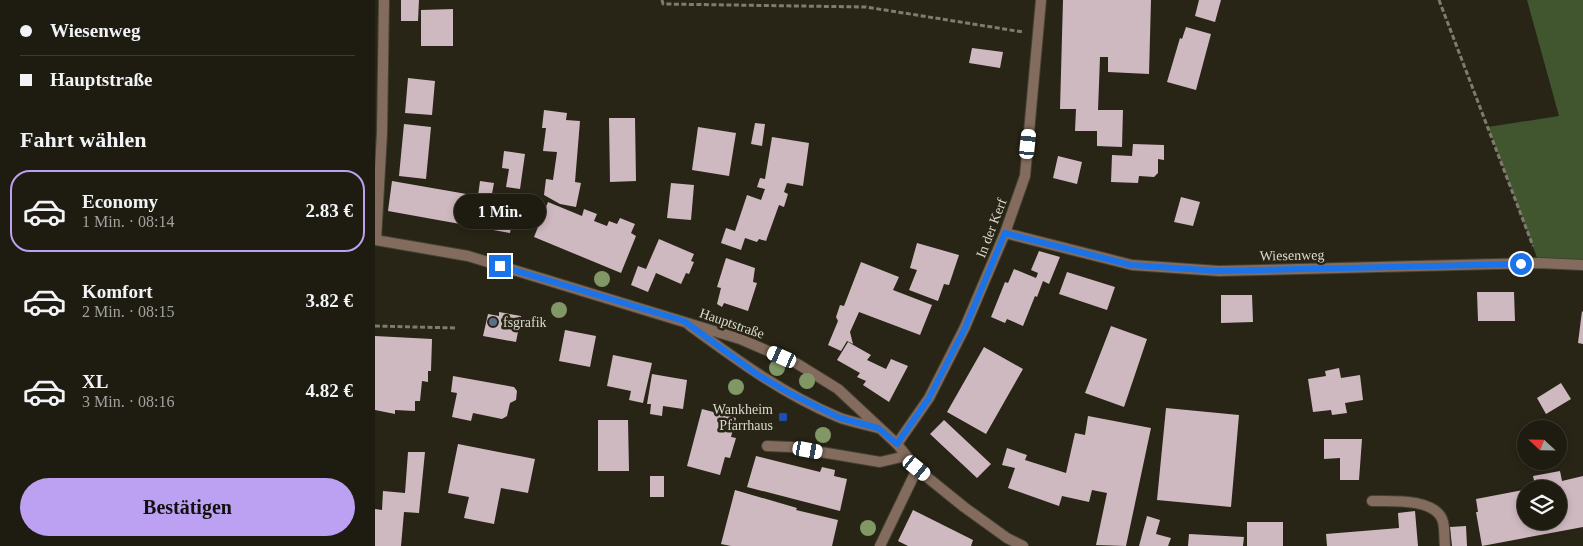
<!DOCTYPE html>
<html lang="de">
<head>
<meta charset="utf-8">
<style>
  :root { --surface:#1e1c10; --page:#262519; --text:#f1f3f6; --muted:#a1a19f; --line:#3c3a30; --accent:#bca0f2 }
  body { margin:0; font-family:"Times New Roman",serif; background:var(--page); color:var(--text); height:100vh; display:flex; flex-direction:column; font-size:19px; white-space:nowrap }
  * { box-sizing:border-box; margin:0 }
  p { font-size:16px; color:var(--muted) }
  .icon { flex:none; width:28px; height:28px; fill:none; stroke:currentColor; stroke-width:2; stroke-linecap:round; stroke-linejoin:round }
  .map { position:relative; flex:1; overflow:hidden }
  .drawer { display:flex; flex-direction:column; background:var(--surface); width:375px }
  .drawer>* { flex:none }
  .guide { display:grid; align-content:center; height:110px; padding:0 20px; background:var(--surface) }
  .needle { width:32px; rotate:292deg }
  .controls { position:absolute; left:1142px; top:420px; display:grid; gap:10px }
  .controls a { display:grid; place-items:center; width:50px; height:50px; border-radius:50%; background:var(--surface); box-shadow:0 2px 8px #0003,0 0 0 1px var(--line); font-size:25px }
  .end { position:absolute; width:22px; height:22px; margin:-11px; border:6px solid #1a73e8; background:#fff; box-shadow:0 0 0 2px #fff }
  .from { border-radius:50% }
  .bubble { position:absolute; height:35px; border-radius:18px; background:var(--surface); box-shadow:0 2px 8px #0003,0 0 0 1px var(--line); font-size:16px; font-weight:700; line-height:35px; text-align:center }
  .car { position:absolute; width:15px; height:30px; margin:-15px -8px; border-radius:6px; box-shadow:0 0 4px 1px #0007; background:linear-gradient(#fff 24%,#345 0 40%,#fff 0 76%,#345 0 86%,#fff 0) }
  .guide b { display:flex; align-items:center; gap:18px; height:48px; font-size:19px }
  .guide b+b { border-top:1px solid var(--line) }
  .guide i { width:12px; height:12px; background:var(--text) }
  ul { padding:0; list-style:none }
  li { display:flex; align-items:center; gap:15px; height:82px; margin:0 10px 8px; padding:0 10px; border:2px solid transparent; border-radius:20px }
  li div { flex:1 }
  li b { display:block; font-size:19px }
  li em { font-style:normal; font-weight:700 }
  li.active { border-color:var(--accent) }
  li>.icon { width:45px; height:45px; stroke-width:1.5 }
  h2 { padding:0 20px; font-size:22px; line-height:60px }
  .action { display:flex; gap:10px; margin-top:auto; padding:10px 20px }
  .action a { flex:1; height:58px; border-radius:30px; background:var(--accent); color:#111; font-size:20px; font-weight:700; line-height:58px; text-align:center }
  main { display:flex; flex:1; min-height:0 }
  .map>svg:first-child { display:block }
  .green { fill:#41552f }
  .building { fill:#cfb9c0 }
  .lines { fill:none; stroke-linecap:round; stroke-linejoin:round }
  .service-casing { stroke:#454234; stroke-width:12 }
  .minor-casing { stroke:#454234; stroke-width:12 }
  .tertiary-casing { stroke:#454234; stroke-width:12 }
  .path { stroke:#7e7b6f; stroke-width:3; stroke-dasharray:5 2.5; stroke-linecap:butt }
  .service { stroke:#836c5e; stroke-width:10 }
  .minor { stroke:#836c5e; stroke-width:10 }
  .tertiary { stroke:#836c5e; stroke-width:10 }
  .tree { fill:#819766 }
  .route { stroke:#1a73e8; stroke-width:6 }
  .service-dot { fill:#5c6f8a; stroke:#282516; stroke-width:2 }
  .transit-dot { fill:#1a4fb4; stroke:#282516; stroke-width:2 }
  .labels { text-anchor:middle; stroke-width:5; stroke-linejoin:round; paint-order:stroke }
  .street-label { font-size:14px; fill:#dbd9cf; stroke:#282516 }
  .poi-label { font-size:14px; fill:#dbd9cf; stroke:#282516; text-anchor:start }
</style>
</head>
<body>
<main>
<section class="drawer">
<div class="guide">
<b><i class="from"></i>Wiesenweg</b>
<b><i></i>Hauptstraße</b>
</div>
<h2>Fahrt wählen</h2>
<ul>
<li class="active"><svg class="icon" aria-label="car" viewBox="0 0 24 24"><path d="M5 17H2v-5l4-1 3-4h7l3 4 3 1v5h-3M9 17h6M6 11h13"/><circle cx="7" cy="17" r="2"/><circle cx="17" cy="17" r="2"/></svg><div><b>Economy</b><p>1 Min. · 08:14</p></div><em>2.83 €</em></li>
<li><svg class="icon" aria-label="car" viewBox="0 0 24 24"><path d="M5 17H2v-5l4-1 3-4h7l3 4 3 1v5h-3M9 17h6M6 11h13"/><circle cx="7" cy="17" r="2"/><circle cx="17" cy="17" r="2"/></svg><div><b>Komfort</b><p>2 Min. · 08:15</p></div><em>3.82 €</em></li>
<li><svg class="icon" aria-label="car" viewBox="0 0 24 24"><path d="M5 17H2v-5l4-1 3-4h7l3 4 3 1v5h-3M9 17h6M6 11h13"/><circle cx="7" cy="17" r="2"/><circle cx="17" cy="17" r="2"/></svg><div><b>XL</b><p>3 Min. · 08:16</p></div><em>4.82 €</em></li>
</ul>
<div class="action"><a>Bestätigen</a></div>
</section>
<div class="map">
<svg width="1208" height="546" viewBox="0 0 1208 546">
  <rect width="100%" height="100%" fill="#282516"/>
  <path class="green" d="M 1152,0 L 1208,0 L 1208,265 L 1164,263 L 1113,127 L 1184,116 Z"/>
  <path class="building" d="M 26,0 L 44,0 L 43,21 L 26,21 Z
    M 688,0 L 776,0 L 774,74 L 733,72 L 733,57 L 725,57 L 723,110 L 748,110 L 747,147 L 722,146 L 722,131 L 700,131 L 701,109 L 685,109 Z
    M 824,0 L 846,0 L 840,22 L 820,16 Z
    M 78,9 L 78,46 L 46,46 L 46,10 Z
    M 811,27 L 836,34 L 821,90 L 792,82 L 805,38 L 807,39 Z
    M 597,48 L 628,52 L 625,68 L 594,63 Z
    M 33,78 L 60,81 L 57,115 L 30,113 Z
    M 169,110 L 192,113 L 191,120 L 205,121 L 200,182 L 206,183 L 201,207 L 185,204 L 169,195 L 171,179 L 178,180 L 182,152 L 168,151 L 171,128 L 167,128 Z
    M 234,118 L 260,118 L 261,181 L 235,182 Z
    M 380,123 L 390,124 L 387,146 L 376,144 Z
    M 29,124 L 56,127 L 51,179 L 24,176 Z
    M 323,127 L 361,133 L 354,176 L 317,170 Z
    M 397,137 L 434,143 L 428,186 L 412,183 L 409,192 L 413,194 L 409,207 L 404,205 L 391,241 L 384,239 L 382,242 L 370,238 L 366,250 L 346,243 L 351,228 L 360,231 L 372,195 L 386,200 L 390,189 L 382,187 L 385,178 L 390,179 Z
    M 758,144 L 789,145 L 789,160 L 783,159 L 783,173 L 779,177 L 764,176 L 763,183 L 736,182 L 737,155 L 757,156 Z
    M 129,151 L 150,154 L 145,189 L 131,187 L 134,169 L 127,168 Z
    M 683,156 L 707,162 L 702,184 L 678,178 Z
    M 17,181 L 103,196 L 105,181 L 119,183 L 116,199 L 140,203 L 135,233 L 13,211 Z
    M 296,183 L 319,185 L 316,220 L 292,218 Z
    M 806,197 L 825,202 L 818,226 L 799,222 Z
    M 173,202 L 207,216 L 209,209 L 222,214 L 219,221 L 232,226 L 234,221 L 242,224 L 245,218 L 260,224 L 256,233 L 261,236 L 246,273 L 159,237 Z
    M 284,239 L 319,254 L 316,261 L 319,262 L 314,274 L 311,273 L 306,284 L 281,273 L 273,292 L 256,285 L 263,266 L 271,269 Z
    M 542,243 L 584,255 L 574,285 L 569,284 L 563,301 L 534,290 L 542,270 L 535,268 Z
    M 664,251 L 685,257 L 674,284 L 668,281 L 662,297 L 660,296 L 648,326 L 632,319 L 630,323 L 616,317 L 630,282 L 633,283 L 639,269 L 661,278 L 663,273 L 656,270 Z
    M 351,258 L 380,268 L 378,282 L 382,283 L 373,311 L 349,303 L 347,307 L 342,304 L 346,288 L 342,287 Z
    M 486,262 L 524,277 L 518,290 L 557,305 L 545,335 L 484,312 L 475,332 L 478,344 L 472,341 L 466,351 L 453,345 L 463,321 L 461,317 L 465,305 L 469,306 Z
    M 692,272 L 740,287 L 732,310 L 684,294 Z
    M 1102,292 L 1139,292 L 1140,321 L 1103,321 Z
    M 846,295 L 877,295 L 878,322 L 846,323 Z
    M 1207,311 L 1208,312 L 1208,344 L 1203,343 Z
    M 124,312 L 146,316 L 141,342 L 108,336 L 113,314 L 124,316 Z
    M 736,326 L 772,339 L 749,407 L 710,393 Z
    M 190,330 L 221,336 L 215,367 L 184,361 Z
    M 0,336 L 57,339 L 56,371 L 53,371 L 53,382 L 47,381 L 45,401 L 40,401 L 40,411 L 20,410 L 20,414 L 0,410 Z
    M 473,342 L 496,355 L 492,360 L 511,369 L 516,359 L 533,366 L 514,402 L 488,385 L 491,381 L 482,377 L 485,373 L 462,360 Z
    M 609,347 L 648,369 L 611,434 L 572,412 Z
    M 238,355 L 277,363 L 268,403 L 254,400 L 256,391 L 232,386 Z
    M 964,368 L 966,378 L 985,375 L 988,400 L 970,403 L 972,413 L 957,415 L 956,410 L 938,412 L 933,379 L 951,376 L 950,371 Z
    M 277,374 L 312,380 L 308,409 L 288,406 L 287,416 L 275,414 L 276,404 L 272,404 Z
    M 78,376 L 139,387 L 142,391 L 141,400 L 135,403 L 132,416 L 127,419 L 98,413 L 96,421 L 77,417 L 82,393 L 76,392 Z
    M 1186,383 L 1196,399 L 1171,414 L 1162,398 Z
    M 791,408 L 864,415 L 856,507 L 782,500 Z
    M 327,409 L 361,418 L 356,437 L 361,438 L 355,458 L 350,457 L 345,475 L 312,466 Z
    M 713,416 L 776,428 L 751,546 L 721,545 L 732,493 L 717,490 L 714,502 L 687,496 L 684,506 L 633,488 L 640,468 L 627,465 L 632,448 L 652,455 L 650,460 L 691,473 L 700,433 L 710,435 Z
    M 223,420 L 253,420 L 254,471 L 223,471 Z
    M 569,420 L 616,464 L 602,478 L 555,434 Z
    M 949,439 L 987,439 L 984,480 L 965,480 L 965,458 L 949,459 Z
    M 83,444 L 160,459 L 153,493 L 126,488 L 119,524 L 89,518 L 94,497 L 73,493 Z
    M 33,452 L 50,452 L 44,513 L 29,512 L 26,546 L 0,546 L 0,509 L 7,510 L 8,491 L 30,493 Z
    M 381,456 L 445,472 L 447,467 L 460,470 L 459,476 L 472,479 L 465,511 L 372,487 Z
    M 1185,471 L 1187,481 L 1208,476 L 1208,527 L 1107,546 L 1101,512 L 1103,512 L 1101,499 L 1148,490 L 1151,503 L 1151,521 L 1184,521 L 1184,489 L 1161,489 L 1158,476 Z
    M 275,476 L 289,476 L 289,497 L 275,497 Z
    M 360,490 L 422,508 L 421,510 L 463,520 L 457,546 L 356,546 L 346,544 Z
    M 538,510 L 598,540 L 596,546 L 533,546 L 523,541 Z
    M 1040,511 L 1043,546 L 952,546 L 951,534 L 1024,528 L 1023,513 Z
    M 772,516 L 785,520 L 781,534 L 796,538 L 793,546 L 764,546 Z
    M 872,522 L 908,522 L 908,546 L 872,546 Z
    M 1091,526 L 1092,546 L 1077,546 L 1075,527 Z
    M 814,534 L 869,537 L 868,546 L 813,546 Z"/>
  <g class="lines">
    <defs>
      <path id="service" d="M 314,325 C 362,360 408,394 463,417 C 475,422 490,424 503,428
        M 392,446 L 416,447 L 505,462 L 531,456
        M 997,501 C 1016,501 1062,498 1068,522 C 1070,530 1069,538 1070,546"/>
      <path id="minor" d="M 630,233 L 757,265 L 844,271 L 1164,263 L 1208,265
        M 1,240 L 7,133 L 9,0
        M 522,444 L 554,398 L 590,327 L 630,233 L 650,176 L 666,0
        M 505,546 L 542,469"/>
      <path id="tertiary" d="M 0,240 L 93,256 L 365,339 L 421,363 L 463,389 L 522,444 L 542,469 L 589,507 L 632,538 L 648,546"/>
    </defs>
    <use href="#service" class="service-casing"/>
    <use href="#minor" class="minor-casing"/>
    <use href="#tertiary" class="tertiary-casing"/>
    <path class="path" d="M 287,0 L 288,4 L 491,7 L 648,32
      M 1064,0 L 1158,246
      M 0,326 L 80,328"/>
    <use href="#service" class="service"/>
    <use href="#minor" class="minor"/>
    <use href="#tertiary" class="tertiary"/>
  </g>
  <g class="tree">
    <circle cx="227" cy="279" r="8"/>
    <circle cx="184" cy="310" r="8"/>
    <circle cx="402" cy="368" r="8"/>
    <circle cx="432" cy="381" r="8"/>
    <circle cx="361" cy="387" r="8"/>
    <circle cx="448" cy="435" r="8"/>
    <circle cx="493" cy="528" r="8"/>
  </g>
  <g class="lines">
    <path class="route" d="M 125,266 L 309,321 L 383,375 L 416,394 L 465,418 L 503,428 L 522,444 L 554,398 L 590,328 L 630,233 L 756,265 L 844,271 L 1146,264"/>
  </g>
  <circle class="service-dot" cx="118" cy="322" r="5"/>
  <rect class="transit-dot" x="403" y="412" width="10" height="10" rx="2.5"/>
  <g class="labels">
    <g class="street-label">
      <text transform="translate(616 228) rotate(-69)" y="5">In der Kerf</text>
      <text transform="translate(917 255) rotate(-1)" y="5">Wiesenweg</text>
      <text transform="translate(357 323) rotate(19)" y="5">Hauptstraße</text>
    </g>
    <g class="poi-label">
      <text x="128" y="327">fsgrafik</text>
      <text x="398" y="414" text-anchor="end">Wankheim<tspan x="398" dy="16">Pfarrhaus</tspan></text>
    </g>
  </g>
</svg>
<div class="controls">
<a><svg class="needle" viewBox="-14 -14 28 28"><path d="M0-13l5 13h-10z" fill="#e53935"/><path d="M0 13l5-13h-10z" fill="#a1a19f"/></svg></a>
<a><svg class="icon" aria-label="layers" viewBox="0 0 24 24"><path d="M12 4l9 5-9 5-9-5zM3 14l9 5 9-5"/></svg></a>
</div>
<i class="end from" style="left:1146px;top:264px"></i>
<i class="end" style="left:125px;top:266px"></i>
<div class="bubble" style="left:79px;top:194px;width:92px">1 Min.</div>
<i class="car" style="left:653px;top:144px;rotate:6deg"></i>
<i class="car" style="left:407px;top:357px;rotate:294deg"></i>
<i class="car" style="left:433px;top:450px;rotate:100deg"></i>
<i class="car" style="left:542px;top:468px;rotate:129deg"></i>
</div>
</main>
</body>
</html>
